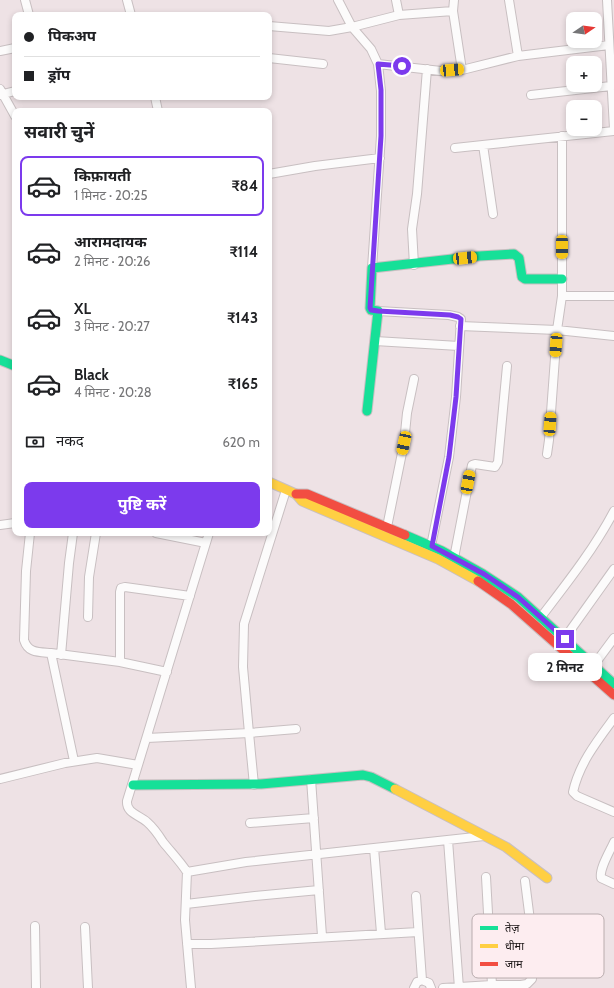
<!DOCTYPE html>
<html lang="hi">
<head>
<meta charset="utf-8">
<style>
  :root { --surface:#fff; --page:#f6f6f6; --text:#202124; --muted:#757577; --line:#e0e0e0; --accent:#7c3aed }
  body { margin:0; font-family:Cabin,"Noto Sans Devanagari",sans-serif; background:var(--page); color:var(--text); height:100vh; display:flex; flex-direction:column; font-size:15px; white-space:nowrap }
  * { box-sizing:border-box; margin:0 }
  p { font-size:13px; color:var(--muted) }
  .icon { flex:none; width:22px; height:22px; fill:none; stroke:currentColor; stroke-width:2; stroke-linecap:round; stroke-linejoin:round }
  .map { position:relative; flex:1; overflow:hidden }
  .details { position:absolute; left:12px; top:108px; width:260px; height:428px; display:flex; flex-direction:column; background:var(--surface); border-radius:8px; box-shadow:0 2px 6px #0003 }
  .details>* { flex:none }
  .banner { position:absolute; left:12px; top:12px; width:260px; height:88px; border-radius:8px; box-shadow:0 2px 6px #0003; display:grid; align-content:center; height:88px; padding:0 12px; background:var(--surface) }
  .needle { width:26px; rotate:77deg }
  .buttons { position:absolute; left:566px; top:12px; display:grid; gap:8px }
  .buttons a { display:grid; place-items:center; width:36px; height:36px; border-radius:8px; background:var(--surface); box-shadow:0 2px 6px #0003; font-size:20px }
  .end { position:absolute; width:18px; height:18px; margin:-9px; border:5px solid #7c3aed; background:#fff; box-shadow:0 0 0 2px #fff }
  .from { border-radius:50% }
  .bubble { position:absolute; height:28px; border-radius:8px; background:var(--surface); box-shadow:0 2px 6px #0003; font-size:13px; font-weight:700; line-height:28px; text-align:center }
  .car { position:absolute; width:12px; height:24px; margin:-12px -6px; border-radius:5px; box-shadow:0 0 3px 1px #0007; background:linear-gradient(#f5c518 24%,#345 0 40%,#f5c518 0 76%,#345 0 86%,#f5c518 0) }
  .banner b { display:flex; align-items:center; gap:14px; height:38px; font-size:15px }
  .banner b+b { border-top:1px solid var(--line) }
  .banner i { width:10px; height:10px; background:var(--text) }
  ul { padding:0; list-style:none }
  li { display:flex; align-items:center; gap:12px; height:60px; margin:0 8px 6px; padding:0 4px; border:2px solid transparent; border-radius:8px }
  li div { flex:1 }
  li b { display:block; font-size:15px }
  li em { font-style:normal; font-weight:700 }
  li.active { border-color:var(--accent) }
  li>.icon { width:36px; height:36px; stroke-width:1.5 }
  h2 { padding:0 12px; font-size:18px; line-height:48px }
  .pay { display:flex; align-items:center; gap:10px; height:44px; padding:0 12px; font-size:15px }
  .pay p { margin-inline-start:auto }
  .cta { display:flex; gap:8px; margin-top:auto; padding:8px 12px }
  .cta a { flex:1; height:46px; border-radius:8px; background:var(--accent); color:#fff; font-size:16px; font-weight:700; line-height:46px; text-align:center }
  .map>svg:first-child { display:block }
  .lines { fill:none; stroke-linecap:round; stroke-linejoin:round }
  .street-casing { stroke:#c8bfc1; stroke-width:10 }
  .fast-casing { stroke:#c8bfc1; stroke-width:11 }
  .slow-casing { stroke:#c8bfc1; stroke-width:11 }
  .jam-casing { stroke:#c8bfc1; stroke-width:11 }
  .street { stroke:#fcfbfb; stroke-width:8 }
  .fast { stroke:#16e098; stroke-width:9 }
  .slow { stroke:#ffcf43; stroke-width:9 }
  .jam { stroke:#f24e42; stroke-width:9 }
  .route { stroke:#7c3aed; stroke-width:5 }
  .key { fill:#fdedf0; stroke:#b9acae; stroke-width:1 }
  .key-label { font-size:11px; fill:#191314 }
</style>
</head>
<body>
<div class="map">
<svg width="614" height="988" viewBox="0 0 614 988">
  <rect width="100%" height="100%" fill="#eee2e5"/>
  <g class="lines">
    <defs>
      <path id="street" d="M 25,0 L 29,15
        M 127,0 L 131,15
        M 338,0 L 352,27 L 371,49 L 378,64 L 381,91 L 381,136 L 372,268
        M 396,0 L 399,15
        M 454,0 L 453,11 L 462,70
        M 509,0 L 518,56
        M 607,0 L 614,129
        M 269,26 L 329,31 L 352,27 L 399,15 L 453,11
        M 0,51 L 15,48
        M 269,58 L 323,64
        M 378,64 L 441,71 L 462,70 L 518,56 L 609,45
        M 0,89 L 15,116
        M 0,95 L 15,91
        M 531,95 L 611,86
        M 155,97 L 158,111
        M 483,145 L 493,214
        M 455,148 L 614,131
        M 269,174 L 315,166 L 380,158
        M 414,265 L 412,229 L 417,194 L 427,69
        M 562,296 L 614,296
        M 378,311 L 449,315 L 458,317 L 461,319 L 456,397 L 449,457 L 431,546
        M 460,326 L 557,330 L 614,336
        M 375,341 L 459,346
        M 547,454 L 549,440 L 557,330 L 562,296 L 562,136
        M 0,525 L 15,523
        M 387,527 L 404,443 L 407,413 L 414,379
        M 30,533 L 26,571 L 24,640 C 28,653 38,652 51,653
        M 156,533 L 206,543
        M 454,558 L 472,465 L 475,464 L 495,467 L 498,462 L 507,366
        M 88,617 L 89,577 L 96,533
        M 541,617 C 567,583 594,549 614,511
        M 562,642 L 614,569
        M 61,655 L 69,563 L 73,533
        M 594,665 L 614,638
        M 167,672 L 120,662 L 120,592 L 121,588 L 125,587 L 190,596
        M 614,718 C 597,741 579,764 573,792 L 577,796 L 614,812
        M 147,738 L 249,733 L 243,667 L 244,624 L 286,490
        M 74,761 L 51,653 L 120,662
        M 0,779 L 65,763 L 97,758 L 138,765
        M 311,779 L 322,936
        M 254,785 L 249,733 L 296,729
        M 250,823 L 314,818
        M 448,840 L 459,988
        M 614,842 C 610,851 599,869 601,878 L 614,884
        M 374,848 L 381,933
        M 187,872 C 180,861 171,852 163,842 C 158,834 154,828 147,822 C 139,815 126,813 127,801 L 209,533
        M 486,877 L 492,985
        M 416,896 L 422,980
        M 186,904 L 255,896 L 319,890
        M 35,926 L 36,988
        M 85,927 L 88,988
        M 187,944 L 211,944 L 418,932
        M 490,947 L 533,944
        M 191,988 L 185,920 L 187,872 L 246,862 L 484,836
        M 414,988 L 417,982 L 422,980 L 429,983 L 431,988
        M 443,988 L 492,985 L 521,985 L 527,984 L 532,979 L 533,944 L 525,881"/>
      <path id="fast" d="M 0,360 L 15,366
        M 367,411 L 378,311 L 371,310 L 370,308 L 372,268 L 479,256 L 514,254 L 519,258 L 522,277 L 525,279 L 562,279
        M 405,535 L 442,551 L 483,574 L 518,597 L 614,684
        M 133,785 L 261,784 L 363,775 L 371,777 L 395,789"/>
      <path id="slow" d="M 269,482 L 296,494 L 302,501 L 438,559 L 478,581
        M 395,789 L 506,847 L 547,878"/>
      <path id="jam" d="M 296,494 L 307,494 L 405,535
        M 478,581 L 511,604 L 614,695"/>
    </defs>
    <use href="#street" class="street-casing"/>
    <use href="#fast" class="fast-casing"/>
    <use href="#slow" class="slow-casing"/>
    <use href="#jam" class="jam-casing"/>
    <use href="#street" class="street"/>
    <use href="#fast" class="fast"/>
    <use href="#slow" class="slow"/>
    <use href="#jam" class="jam"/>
  </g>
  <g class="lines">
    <path class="route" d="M 402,66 L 378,64 L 381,90 L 381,136 L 370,308 L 371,310 L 378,311 L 450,315 L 458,317 L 461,319 L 456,397 L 449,457 L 432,546 L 484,574 L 518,597 L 565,639"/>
  </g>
  <rect x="472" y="914" width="132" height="64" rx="6" class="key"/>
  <rect x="480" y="926" width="18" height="4" fill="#16e098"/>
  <rect x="480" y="944" width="18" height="4" fill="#ffcf43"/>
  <rect x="480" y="962" width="18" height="4" fill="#f24e42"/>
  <g class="key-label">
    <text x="505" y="932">तेज़</text>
    <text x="505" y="950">धीमा</text>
    <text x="505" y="968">जाम</text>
  </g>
</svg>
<div class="buttons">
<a><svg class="needle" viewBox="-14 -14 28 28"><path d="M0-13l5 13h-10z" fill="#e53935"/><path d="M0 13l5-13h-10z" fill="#757577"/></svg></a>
<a>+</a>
<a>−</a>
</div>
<i class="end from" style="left:402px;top:66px"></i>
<i class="end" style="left:565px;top:639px"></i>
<div class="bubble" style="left:528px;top:653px;width:74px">2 मिनट</div>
<i class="car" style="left:452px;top:70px;rotate:86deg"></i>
<i class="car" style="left:562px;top:247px;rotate:180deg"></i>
<i class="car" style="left:465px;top:258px;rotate:84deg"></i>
<i class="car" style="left:556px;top:345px;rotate:184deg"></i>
<i class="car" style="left:550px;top:424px;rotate:4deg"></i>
<i class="car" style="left:404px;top:443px;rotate:192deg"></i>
<i class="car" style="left:468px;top:482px;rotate:11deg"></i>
<div class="banner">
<b><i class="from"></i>पिकअप</b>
<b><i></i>ड्रॉप</b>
</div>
<section class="details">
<h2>सवारी चुनें</h2>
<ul>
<li class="active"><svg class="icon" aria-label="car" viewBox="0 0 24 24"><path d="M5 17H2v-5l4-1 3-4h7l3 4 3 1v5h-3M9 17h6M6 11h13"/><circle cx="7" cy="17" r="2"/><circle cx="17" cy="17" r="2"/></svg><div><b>किफ़ायती</b><p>1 मिनट · 20:25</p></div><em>₹84</em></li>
<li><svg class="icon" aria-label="car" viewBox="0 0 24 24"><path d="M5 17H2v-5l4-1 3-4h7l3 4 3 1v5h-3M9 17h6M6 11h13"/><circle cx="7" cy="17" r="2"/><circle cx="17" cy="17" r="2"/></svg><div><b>आरामदायक</b><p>2 मिनट · 20:26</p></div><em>₹114</em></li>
<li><svg class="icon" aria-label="car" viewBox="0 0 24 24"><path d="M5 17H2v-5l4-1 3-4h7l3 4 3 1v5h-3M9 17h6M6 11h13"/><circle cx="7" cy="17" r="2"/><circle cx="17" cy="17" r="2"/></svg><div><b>XL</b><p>3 मिनट · 20:27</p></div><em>₹143</em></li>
<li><svg class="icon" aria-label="car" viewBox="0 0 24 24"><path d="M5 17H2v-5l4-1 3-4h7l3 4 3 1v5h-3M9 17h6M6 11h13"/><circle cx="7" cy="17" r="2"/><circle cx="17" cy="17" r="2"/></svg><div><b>Black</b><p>4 मिनट · 20:28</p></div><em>₹165</em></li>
</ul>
<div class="pay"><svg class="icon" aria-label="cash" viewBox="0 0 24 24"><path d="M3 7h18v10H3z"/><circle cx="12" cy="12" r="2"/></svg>नकद<p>620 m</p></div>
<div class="cta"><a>पुष्टि करें</a></div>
</section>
</div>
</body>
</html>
